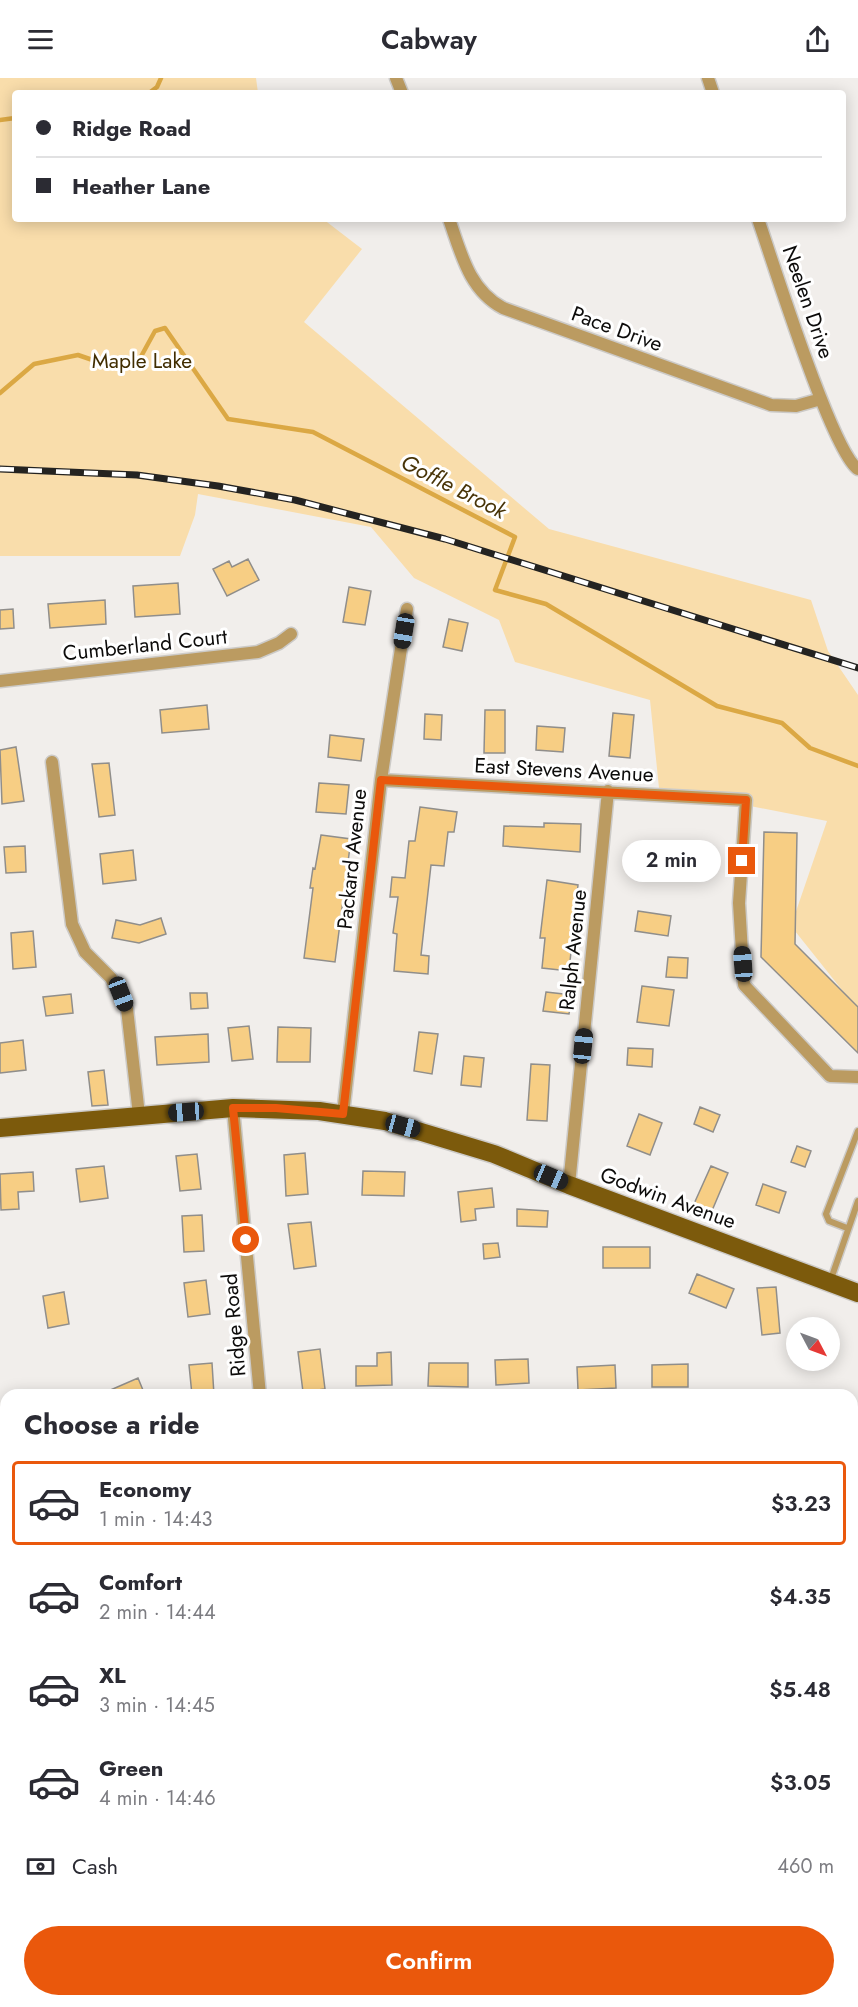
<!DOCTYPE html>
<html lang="en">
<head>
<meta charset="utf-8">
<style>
  :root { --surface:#fff; --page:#f2f2f3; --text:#2b2b33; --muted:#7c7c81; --line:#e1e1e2; --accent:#ea580c }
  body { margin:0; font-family:Jost,sans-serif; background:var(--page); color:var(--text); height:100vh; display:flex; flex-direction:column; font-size:22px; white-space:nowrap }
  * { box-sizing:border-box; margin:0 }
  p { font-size:20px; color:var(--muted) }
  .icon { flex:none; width:33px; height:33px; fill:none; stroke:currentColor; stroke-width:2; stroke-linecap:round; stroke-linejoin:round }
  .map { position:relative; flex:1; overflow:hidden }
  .details { position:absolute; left:0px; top:1311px; width:858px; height:618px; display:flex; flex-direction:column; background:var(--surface); border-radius:18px 18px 0 0; box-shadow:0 3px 15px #0003 }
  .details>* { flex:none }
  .banner { position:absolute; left:12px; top:12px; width:834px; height:132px; border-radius:6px; box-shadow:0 3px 15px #0003; display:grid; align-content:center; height:132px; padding:0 24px; background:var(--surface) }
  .needle { width:39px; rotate:131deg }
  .controls { position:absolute; left:786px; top:1239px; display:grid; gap:12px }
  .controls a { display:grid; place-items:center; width:54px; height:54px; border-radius:50%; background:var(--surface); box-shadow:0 3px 15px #0003; font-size:30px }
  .end { position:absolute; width:27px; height:27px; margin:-14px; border:8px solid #ea580c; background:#fff; box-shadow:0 0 0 3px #fff }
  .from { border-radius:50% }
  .bubble { position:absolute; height:42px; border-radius:21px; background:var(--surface); box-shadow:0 3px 15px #0003; font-size:20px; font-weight:600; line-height:42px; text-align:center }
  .car { position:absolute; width:18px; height:36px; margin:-18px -9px; border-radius:8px; box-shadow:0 0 4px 2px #0007; background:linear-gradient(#222 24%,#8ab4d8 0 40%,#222 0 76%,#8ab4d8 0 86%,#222 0) }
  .banner b { display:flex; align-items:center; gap:21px; height:57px; font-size:22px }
  .banner b+b { border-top:2px solid var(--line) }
  .banner i { width:15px; height:15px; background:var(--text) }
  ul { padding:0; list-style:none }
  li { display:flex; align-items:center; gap:18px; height:84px; margin:0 12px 9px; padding:0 12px; border:3px solid transparent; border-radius:6px }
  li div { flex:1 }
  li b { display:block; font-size:22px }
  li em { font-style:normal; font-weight:600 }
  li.current { border-color:var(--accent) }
  li>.icon { width:54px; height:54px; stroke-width:1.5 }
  h2 { padding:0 24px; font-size:27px; line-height:72px }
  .pay { display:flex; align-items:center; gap:15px; height:66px; padding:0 24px; font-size:22px }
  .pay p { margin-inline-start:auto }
  .action { display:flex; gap:12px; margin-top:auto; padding:12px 24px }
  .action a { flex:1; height:69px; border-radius:36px; background:var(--accent); color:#fff; font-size:24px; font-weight:600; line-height:69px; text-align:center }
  header { display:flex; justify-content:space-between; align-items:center; height:78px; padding:0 24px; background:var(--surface); font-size:27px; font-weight:600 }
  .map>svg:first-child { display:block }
  .green { fill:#f9ddab }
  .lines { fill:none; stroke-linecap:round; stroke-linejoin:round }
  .stream { stroke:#dba844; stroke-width:4.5 }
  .building { fill:#f7ce84; stroke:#908e8b; stroke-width:1.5 }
  .service-casing { stroke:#cccac7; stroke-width:9 }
  .minor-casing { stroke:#cccac7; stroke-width:15 }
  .primary-casing { stroke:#cccac7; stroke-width:21 }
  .service { stroke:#bb9b61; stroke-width:6 }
  .minor { stroke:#bb9b61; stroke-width:12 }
  .primary { stroke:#7c5a0c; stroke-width:18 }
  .rail-casing { stroke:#242321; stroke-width:7 }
  .rail { stroke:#fff; stroke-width:4.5; stroke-dasharray:14; stroke-linecap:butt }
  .route { stroke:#ea580c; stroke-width:8 }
  .labels { text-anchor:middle; stroke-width:6; stroke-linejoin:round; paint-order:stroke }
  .street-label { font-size:21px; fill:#0c0b0a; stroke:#fff }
  .park-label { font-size:21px; fill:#412d01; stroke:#fff }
  .water-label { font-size:22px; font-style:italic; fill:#483408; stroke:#fff }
</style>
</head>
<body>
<header><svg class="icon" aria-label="menu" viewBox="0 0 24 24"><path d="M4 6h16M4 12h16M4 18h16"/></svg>Cabway<svg class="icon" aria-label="share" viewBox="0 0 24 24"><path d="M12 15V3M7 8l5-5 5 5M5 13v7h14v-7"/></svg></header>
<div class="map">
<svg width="858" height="1929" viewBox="0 0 858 1929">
  <rect width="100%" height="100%" fill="#f1eeeb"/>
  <path class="green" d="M 0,0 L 256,0 L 258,15 L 15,15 L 15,141 L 323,141 L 362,171 L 304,244 L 549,451 L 811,522 L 828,573 L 858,617 L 858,932 L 791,848 L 827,743 L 659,710 L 650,622 L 515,584 L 499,542 L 414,500 L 371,449 L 198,416 L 195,437 L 180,478 L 0,478 Z"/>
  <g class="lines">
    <path class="stream" d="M 149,15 L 157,9 L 161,0
      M 0,42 L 15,40
      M 0,315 L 34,286 L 78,277 L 110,288 L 138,284 L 155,253 L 165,250 L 228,341 L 313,354 L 515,459 L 495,512 L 546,526 L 717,628 L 782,645 L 810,670 L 858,688"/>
  </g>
  <path class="building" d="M 248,481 L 259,502 L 227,518 L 213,491 L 229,483 L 232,489 Z
    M 178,505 L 180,536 L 135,539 L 133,508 Z
    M 349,509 L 371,513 L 365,547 L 343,544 Z
    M 105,522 L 106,546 L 50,550 L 48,526 Z
    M 13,531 L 14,550 L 0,551 L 0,532 Z
    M 449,541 L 468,545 L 462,573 L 443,569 Z
    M 207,627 L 209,651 L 162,655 L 160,632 Z
    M 485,632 L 505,632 L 505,675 L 484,675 Z
    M 613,635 L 634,637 L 630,680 L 609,678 Z
    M 425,636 L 442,637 L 441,662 L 424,661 Z
    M 537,648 L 565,650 L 563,674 L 536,672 Z
    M 330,657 L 364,661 L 361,683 L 328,679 Z
    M 16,669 L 24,723 L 2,726 L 0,672 Z
    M 109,685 L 115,737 L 99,739 L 92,686 Z
    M 319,705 L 349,707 L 346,736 L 316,734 Z
    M 420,729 L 457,734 L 454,754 L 448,754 L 444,788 L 431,787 L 421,877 L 429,878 L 428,896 L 394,893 L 397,856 L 393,855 L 398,819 L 390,819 L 392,799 L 405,800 L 409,763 L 415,763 Z
    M 544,745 L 581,746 L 580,774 L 503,768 L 504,748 L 544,749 Z
    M 764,754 L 797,755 L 795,866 L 858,929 L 858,975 L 761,879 Z
    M 321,757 L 351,761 L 335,884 L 304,880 L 313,810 L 310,810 L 313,790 L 315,791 Z
    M 25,768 L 26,794 L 6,795 L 4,769 Z
    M 637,769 L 692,777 L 689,800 L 633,791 Z
    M 133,772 L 136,802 L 103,806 L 100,776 Z
    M 547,802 L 578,807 L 569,893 L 542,890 L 545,860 L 540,860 Z
    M 638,833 L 671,838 L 668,858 L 635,853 Z
    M 161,840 L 166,856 L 139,865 L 112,860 L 116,842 L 140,847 Z
    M 33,853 L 36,889 L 13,891 L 11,855 Z
    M 668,879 L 688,880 L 687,900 L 666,899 Z
    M 642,908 L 674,912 L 669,948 L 637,944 Z
    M 546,914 L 572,917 L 569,936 L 543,933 Z
    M 190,915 L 207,915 L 208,930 L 191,931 Z
    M 71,916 L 73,935 L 46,938 L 43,919 Z
    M 249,948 L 253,981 L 232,983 L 228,950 Z
    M 278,949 L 311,950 L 310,984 L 277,984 Z
    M 419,954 L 438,956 L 432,996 L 414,993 Z
    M 208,956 L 209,984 L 157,987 L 155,959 Z
    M 23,962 L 26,992 L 0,995 L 0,965 Z
    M 628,970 L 653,971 L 652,989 L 627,987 Z
    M 464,978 L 484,980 L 481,1009 L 461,1007 Z
    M 531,986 L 550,987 L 547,1043 L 527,1042 Z
    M 104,992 L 108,1027 L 92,1028 L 88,994 Z
    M 700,1029 L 720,1037 L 713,1054 L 694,1046 Z
    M 639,1036 L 662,1045 L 650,1077 L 627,1068 Z
    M 797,1068 L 811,1073 L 805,1089 L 791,1084 Z
    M 305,1075 L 308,1116 L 286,1118 L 284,1077 Z
    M 197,1076 L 201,1111 L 180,1113 L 176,1078 Z
    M 104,1088 L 108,1120 L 80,1124 L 76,1091 Z
    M 711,1088 L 728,1095 L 711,1135 L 693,1128 Z
    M 363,1093 L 405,1094 L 404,1118 L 362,1117 Z
    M 33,1094 L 34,1113 L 18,1114 L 19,1131 L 1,1132 L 0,1096 Z
    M 763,1106 L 786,1114 L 779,1135 L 756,1127 Z
    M 492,1110 L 494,1129 L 475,1131 L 476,1142 L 461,1144 L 458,1114 Z
    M 517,1131 L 548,1133 L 547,1149 L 517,1148 Z
    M 202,1137 L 204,1173 L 184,1174 L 182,1138 Z
    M 311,1144 L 316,1188 L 294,1191 L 288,1146 Z
    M 498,1165 L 500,1179 L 484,1181 L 483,1166 Z
    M 603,1169 L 650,1169 L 650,1190 L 603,1190 Z
    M 697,1196 L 734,1211 L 726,1230 L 689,1215 Z
    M 206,1202 L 210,1236 L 188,1239 L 184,1205 Z
    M 776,1209 L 780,1255 L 762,1257 L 757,1210 Z
    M 64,1214 L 69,1246 L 48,1250 L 43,1218 Z
    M 320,1271 L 325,1311 L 303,1314 L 298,1274 Z
    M 391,1274 L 392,1307 L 356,1308 L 356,1288 L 377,1288 L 377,1275 Z
    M 528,1281 L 529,1305 L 496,1307 L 495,1282 Z
    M 212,1285 L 214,1317 L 192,1317 L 189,1287 Z
    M 429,1285 L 468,1285 L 468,1309 L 428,1308 Z
    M 688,1286 L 688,1309 L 652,1309 L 652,1287 Z
    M 615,1287 L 616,1310 L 578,1312 L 577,1289 Z
    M 138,1300 L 145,1317 L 99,1317 Z"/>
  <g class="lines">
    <defs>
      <path id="service" d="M 847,1150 L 829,1143 L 826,1136 L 858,1053
        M 831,1201 L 858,1123"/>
      <path id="minor" d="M 396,0 L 402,15
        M 708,0 L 713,15
        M 449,141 C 461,175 469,212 503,230 L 771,327 L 796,328 L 821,321
        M 758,141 C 772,181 832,374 858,391
        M 0,603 L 258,574 L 279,565 L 291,556
        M 52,684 L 72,846 L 85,874 L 111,900 L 127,931 L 139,1037
        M 381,702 L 746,722 L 739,825 L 744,907 L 830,998 L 858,999
        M 233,1030 L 260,1317
        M 343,1036 L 381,702 L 407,531
        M 569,1107 L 608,713
        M 852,1352 L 858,1352
        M 0,1764 L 6,1763
        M 852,1836 L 858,1836
        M 115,1929 L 148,1923"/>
      <path id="primary" d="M 0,1050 L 233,1030 L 319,1033 L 385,1043 L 494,1076 L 569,1107 L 858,1215"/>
    </defs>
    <use href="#service" class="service-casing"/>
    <use href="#minor" class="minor-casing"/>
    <use href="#primary" class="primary-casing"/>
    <use href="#service" class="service"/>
    <use href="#minor" class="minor"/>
    <use href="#primary" class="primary"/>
    <defs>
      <path id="rail" d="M 0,391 L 137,397 L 218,408 L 295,422 L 445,461 L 858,590"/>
    </defs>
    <use href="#rail" class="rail-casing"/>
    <use href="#rail" class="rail"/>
  </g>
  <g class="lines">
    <path class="route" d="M 246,1162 L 233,1030 L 276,1030 L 343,1036 L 381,702 L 746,722 L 742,783"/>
  </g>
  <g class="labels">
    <g class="street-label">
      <text transform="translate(808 224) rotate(71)" y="7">Neelen Drive</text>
      <text transform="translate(617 251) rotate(20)" y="7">Pace Drive</text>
      <text transform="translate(145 567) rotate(-6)" y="7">Cumberland Court</text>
      <text transform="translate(564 692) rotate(3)" y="7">East Stevens Avenue</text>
      <text transform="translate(352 781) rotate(-84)" y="7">Packard Avenue</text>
      <text transform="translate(573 872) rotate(-84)" y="7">Ralph Avenue</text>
      <text transform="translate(668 1120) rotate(20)" y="7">Godwin Avenue</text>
      <text transform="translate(234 1247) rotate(-95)" y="7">Ridge Road</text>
    </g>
    <g class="park-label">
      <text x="142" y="290">Maple Lake</text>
    </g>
    <g class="water-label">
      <text transform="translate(454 408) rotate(27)" y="8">Goffle Brook</text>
    </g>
  </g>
</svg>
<div class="controls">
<a><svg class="needle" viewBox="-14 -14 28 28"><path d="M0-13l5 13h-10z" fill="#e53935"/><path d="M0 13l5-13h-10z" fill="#7c7c81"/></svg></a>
</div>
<i class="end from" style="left:246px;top:1162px"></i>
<i class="end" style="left:742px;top:783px"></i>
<div class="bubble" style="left:622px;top:762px;width:99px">2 min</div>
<i class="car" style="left:404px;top:553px;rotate:189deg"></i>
<i class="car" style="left:743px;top:886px;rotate:356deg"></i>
<i class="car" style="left:121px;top:916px;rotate:159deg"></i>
<i class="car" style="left:583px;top:968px;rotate:6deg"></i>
<i class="car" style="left:186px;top:1034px;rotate:266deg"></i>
<i class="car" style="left:403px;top:1048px;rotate:105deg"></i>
<i class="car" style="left:551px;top:1099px;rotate:113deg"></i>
<div class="banner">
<b><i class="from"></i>Ridge Road</b>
<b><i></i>Heather Lane</b>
</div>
<section class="details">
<h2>Choose a ride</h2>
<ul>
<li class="current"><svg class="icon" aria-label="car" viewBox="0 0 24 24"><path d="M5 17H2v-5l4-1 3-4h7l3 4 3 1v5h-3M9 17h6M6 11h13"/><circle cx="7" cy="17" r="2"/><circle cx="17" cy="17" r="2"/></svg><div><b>Economy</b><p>1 min · 14:43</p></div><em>$3.23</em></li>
<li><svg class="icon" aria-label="car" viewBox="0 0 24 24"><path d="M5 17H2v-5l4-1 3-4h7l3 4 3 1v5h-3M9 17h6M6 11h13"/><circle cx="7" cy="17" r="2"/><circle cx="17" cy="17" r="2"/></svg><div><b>Comfort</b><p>2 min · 14:44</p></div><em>$4.35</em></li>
<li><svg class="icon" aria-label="car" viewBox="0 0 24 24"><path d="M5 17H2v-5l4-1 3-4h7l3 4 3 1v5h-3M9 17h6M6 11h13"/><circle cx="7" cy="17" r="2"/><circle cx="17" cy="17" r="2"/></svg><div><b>XL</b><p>3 min · 14:45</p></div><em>$5.48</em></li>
<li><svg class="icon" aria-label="car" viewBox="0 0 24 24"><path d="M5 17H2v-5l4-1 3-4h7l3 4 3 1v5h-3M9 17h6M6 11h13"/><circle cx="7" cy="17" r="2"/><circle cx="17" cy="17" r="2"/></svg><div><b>Green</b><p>4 min · 14:46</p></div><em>$3.05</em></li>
</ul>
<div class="pay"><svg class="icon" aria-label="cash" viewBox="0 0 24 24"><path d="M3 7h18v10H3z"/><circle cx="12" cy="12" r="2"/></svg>Cash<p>460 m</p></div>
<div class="action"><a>Confirm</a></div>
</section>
</div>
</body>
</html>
